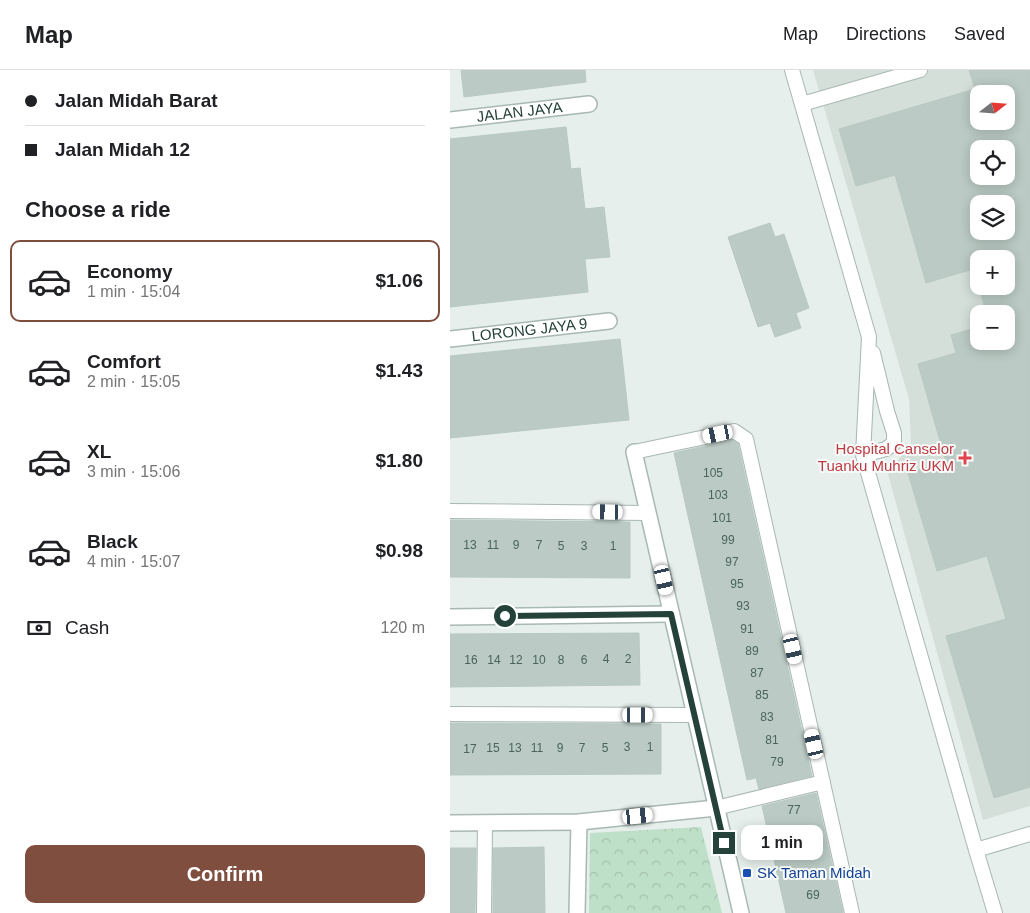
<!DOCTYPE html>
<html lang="en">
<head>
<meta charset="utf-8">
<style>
  :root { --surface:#fff; --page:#f6f6f6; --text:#202124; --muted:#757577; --line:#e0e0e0; --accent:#7f4e3f }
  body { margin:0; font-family:Arial,sans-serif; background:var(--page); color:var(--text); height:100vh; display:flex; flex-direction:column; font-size:19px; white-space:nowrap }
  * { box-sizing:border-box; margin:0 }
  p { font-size:16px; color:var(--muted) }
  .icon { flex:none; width:28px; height:28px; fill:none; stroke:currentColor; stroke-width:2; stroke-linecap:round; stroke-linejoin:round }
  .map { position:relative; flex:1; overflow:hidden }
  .side { display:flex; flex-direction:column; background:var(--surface); width:450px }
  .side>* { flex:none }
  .banner { display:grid; align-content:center; height:110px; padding:0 25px; background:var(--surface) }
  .needle { width:32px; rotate:73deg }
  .tools { position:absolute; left:520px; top:15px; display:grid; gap:10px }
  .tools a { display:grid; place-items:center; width:45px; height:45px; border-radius:10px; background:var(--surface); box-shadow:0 2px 12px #0003; font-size:25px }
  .end { position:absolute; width:22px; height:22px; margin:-11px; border:6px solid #24423a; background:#fff; box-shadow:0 0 0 2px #fff }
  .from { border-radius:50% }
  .bubble { position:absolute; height:35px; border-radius:10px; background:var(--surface); box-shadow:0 2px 12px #0003; font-size:16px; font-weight:700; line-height:35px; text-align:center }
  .car { position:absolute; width:15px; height:30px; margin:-15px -8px; border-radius:6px; box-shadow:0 0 4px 1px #0007; background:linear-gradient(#fff 24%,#345 0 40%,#fff 0 76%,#345 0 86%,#fff 0) }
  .banner b { display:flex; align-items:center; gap:18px; height:48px; font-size:19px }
  .banner b+b { border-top:1px solid var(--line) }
  .banner i { width:12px; height:12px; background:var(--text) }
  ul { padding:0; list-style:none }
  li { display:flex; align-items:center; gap:15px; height:82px; margin:0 10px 8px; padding:0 15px; border:2px solid transparent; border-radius:10px }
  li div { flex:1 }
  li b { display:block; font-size:19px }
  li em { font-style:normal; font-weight:700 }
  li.selected { border-color:var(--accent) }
  li>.icon { width:45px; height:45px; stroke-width:1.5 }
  h2 { padding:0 25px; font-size:22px; line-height:60px }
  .pay { display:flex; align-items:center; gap:12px; height:55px; padding:0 25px; font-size:19px }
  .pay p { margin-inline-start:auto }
  .primary-button { display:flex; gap:10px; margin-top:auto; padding:10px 25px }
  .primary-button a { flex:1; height:58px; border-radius:10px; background:var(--accent); color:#fff; font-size:20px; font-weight:700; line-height:58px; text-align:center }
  header { display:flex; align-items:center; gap:30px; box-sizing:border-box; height:70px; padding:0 25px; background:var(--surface); border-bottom:1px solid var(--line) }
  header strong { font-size:24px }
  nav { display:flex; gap:28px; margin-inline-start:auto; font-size:18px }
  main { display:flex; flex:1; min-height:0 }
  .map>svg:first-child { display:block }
  .built { fill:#d4dfda; fill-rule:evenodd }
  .forest { fill:url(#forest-crowns) }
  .building { fill:#bbcac4; stroke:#b8c9c2; fill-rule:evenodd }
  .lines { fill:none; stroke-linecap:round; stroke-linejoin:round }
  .service-casing { stroke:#a8b8b2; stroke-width:16 }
  .minor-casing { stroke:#a8b8b2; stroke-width:18 }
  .service { stroke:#fff; stroke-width:14 }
  .minor { stroke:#fff; stroke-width:15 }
  .route { stroke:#24423a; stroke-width:6 }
  .health-dot { fill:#e0444e; stroke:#f7fbf9; stroke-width:2 }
  .transit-dot { fill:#1a4fb4; stroke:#f7fbf9; stroke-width:2 }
  .labels { text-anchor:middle; stroke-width:4; stroke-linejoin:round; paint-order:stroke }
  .number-label { font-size:12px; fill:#4a645c }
  .street-label { font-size:15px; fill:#24423a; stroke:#f7fbf9 }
  .health-label { font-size:15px; fill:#be3a42; stroke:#f7fbf9; text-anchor:end }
  .transit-label { font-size:15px; fill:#164399; stroke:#f7fbf9; text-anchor:start }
</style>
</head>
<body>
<header>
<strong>Map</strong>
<nav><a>Map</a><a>Directions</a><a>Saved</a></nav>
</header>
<main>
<section class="side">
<div class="banner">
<b><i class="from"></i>Jalan Midah Barat</b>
<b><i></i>Jalan Midah 12</b>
</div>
<h2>Choose a ride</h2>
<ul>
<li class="selected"><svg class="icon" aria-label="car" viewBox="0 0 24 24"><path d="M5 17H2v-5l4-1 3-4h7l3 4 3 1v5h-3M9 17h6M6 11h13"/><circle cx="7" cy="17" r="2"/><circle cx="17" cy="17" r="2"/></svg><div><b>Economy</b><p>1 min · 15:04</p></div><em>$1.06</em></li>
<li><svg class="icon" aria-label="car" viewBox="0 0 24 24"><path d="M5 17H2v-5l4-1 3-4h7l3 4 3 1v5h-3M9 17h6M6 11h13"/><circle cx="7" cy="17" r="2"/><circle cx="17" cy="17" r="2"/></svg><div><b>Comfort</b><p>2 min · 15:05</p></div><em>$1.43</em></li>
<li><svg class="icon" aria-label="car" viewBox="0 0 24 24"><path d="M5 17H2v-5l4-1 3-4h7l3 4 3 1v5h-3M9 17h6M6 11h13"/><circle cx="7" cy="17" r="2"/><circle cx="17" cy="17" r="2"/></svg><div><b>XL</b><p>3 min · 15:06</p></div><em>$1.80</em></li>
<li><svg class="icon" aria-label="car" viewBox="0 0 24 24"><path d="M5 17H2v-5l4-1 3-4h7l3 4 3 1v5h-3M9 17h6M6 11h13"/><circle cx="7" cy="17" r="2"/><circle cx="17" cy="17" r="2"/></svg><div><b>Black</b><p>4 min · 15:07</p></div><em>$0.98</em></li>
</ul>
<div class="pay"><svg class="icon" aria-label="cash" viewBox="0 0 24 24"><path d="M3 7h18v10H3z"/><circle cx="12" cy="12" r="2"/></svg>Cash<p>120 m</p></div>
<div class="primary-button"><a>Confirm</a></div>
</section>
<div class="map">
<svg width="580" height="843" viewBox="0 0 580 843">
  <defs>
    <pattern id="forest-crowns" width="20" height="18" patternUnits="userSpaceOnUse" patternTransform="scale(1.25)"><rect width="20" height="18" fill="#bfe0c8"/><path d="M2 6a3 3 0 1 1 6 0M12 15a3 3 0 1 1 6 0" fill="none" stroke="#a4c1ad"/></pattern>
  </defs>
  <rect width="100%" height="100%" fill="#e6efeb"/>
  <path class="built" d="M 363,0 L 580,0 L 580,736 L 533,750 L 438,404 L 461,373 L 459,329 ZM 529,24 L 556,24 L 556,51 L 529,51 ZM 529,79 L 556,79 L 556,106 L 529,106 ZM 529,134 L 556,134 L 556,161 L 529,161 ZM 529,189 L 556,189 L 556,216 L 529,216 ZM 529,244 L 556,244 L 556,271 L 529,271 Z"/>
  <path class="forest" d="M 251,757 L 272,843 L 139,843 L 140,763 Z"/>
  <path class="building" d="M 11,0 L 135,0 L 136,12 L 14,27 Z
    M 519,0 L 580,0 L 580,717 L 544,728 L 496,566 L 556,549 L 537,486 L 487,501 L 458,403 L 496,392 L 468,294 L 506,283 L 501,265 L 529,257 L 529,271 L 556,271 L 556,244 L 537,244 L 523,199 L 476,213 L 445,105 L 406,116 L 389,59 L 525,19 ZM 529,24 L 556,24 L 556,51 L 529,51 ZM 529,79 L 556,79 L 556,106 L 529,106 ZM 529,134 L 556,134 L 556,161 L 529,161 ZM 529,189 L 556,189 L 556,216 L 529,216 Z
    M 116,57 L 121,99 L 130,98 L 135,139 L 154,137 L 160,187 L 135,189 L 138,222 L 0,237 L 0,69 Z
    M 320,153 L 325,167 L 334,164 L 359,238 L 346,243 L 351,258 L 325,267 L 320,253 L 308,257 L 278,167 Z
    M 170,269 L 179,350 L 0,368 L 0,286 Z
    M 282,370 L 288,374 L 362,706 L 309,719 L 306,708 L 297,710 L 224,383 Z
    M 0,450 L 180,452 L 180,508 L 0,507 Z
    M 189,563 L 190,615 L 0,617 L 0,564 Z
    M 0,653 L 211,654 L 211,704 L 0,705 Z
    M 366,723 L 393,843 L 336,843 L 312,736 Z
    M 94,777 L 95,843 L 43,843 L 43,778 Z
    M 0,778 L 26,778 L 25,843 L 0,843 Z"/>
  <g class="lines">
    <defs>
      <path id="service" d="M 342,0 L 419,267 L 413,385 L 526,780 L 580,764
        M 352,34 L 470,0
        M 184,382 L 284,361 L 296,369 L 402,843
        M 413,385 L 436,379 L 444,373 L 444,363 L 437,341 L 423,283
        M 0,441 L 198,443
        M 0,644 L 245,645
        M 266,738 L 373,712
        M 526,780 L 545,843
        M 34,843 L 35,753"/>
      <g id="minor">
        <path id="s1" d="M 0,50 L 139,34"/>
        <path id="s2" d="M 0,269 L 159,251"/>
        <path d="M 184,382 L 291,843"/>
        <path d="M 0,547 L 221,544"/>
        <path d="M 0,753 L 129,752 L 266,738"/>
        <path d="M 127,843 L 129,752"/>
      </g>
    </defs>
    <use href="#service" class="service-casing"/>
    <use href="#minor" class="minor-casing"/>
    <use href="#service" class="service"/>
    <use href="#minor" class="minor"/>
  </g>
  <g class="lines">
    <path class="route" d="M 55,546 L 221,544 L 274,773"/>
  </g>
  <path class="health-dot" d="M512.5 380.5h5v5h5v5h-5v5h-5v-5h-5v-5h5z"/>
  <rect class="transit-dot" x="292" y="798" width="10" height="10" rx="2.5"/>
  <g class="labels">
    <g class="number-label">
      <text x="263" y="407">105</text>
      <text x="268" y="429">103</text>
      <text x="272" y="452">101</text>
      <text x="278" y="474">99</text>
      <text x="20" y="479">13</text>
      <text x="43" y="479">11</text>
      <text x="66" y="479">9</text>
      <text x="89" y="479">7</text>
      <text x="111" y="480">5</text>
      <text x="134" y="480">3</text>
      <text x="163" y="480">1</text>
      <text x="282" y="496">97</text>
      <text x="287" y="518">95</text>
      <text x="293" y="540">93</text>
      <text x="297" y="563">91</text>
      <text x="302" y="585">89</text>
      <text x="156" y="593">4</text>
      <text x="178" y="593">2</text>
      <text x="21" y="594">16</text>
      <text x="44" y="594">14</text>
      <text x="66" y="594">12</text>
      <text x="89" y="594">10</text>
      <text x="111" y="594">8</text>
      <text x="134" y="594">6</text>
      <text x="307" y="607">87</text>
      <text x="312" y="629">85</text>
      <text x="317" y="651">83</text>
      <text x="322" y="674">81</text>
      <text x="177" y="681">3</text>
      <text x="200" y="681">1</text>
      <text x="43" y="682">15</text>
      <text x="65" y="682">13</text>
      <text x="87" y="682">11</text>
      <text x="110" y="682">9</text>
      <text x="132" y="682">7</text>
      <text x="155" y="682">5</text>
      <text x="20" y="683">17</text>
      <text x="327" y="696">79</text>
      <text x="344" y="744">77</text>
      <text x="363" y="829">69</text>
    </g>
    <g class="street-label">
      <text dy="5" stroke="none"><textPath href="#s1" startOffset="70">JALAN JAYA</textPath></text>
      <text dy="5" stroke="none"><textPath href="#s2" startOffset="80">LORONG JAYA 9</textPath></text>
    </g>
    <g class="health-label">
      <text x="504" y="384">Hospital Canselor<tspan x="504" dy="17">Tuanku Muhriz UKM</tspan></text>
    </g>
    <g class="transit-label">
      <text x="307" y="808">SK Taman Midah</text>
    </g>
  </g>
</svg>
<div class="tools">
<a><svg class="needle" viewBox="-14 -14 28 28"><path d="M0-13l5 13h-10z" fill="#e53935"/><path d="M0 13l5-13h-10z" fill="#757577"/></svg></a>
<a><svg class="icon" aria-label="locate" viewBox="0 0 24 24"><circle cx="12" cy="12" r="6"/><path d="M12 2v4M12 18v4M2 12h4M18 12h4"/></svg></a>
<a><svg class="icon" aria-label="layers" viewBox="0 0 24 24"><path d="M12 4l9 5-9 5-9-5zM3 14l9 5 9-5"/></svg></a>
<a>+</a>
<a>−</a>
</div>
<i class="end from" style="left:55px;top:546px"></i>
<i class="end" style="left:274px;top:773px"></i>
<div class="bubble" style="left:291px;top:755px;width:82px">1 min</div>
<i class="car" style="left:268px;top:364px;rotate:258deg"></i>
<i class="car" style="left:158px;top:442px;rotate:271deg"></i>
<i class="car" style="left:214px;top:510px;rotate:167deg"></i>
<i class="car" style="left:343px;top:579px;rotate:167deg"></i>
<i class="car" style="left:188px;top:645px;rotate:90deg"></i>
<i class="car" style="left:364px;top:674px;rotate:347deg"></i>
<i class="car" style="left:188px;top:746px;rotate:84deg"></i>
</div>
</main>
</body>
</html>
